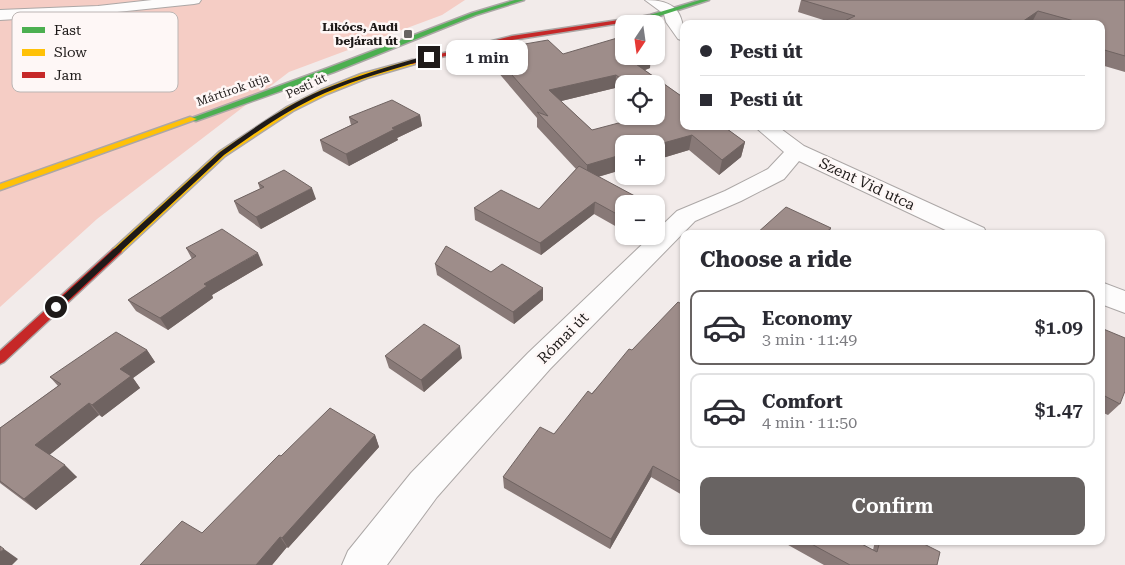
<!DOCTYPE html>
<html lang="en">
<head>
<meta charset="utf-8">
<style>
  :root { --surface:#fff; --page:#f2f2f3; --text:#2b2b33; --muted:#7c7c81; --line:#e1e1e2; --accent:#686362 }
  body { margin:0; font-family:"Roboto Serif",serif; background:var(--page); color:var(--text); height:100vh; display:flex; flex-direction:column; font-size:19px; white-space:nowrap }
  * { box-sizing:border-box; margin:0 }
  p { font-size:16px; color:var(--muted) }
  .icon { flex:none; width:28px; height:28px; fill:none; stroke:currentColor; stroke-width:2; stroke-linecap:round; stroke-linejoin:round }
  .map { position:relative; flex:1; overflow:hidden }
  .panel { position:absolute; left:680px; top:230px; width:425px; height:315px; display:flex; flex-direction:column; background:var(--surface); border-radius:10px; box-shadow:0 1px 4px #0004 }
  .panel>* { flex:none }
  .banner { position:absolute; left:680px; top:20px; width:425px; height:110px; border-radius:10px; box-shadow:0 1px 4px #0004; display:grid; align-content:center; height:110px; padding:0 20px; background:var(--surface) }
  .needle { width:32px; rotate:193deg }
  .controls { position:absolute; left:615px; top:15px; display:grid; gap:10px }
  .controls a { display:grid; place-items:center; width:50px; height:50px; border-radius:10px; background:var(--surface); box-shadow:0 1px 4px #0004; font-size:25px }
  .end { position:absolute; width:22px; height:22px; margin:-11px; border:6px solid #1e1a19; background:#fff; box-shadow:0 0 0 2px #fff }
  .from { border-radius:50% }
  .bubble { position:absolute; height:35px; border-radius:10px; background:var(--surface); box-shadow:0 1px 4px #0004; font-size:16px; font-weight:600; line-height:35px; text-align:center }
  .banner b { display:flex; align-items:center; gap:18px; height:48px; font-size:19px }
  .banner b+b { border-top:1px solid var(--line) }
  .banner i { width:12px; height:12px; background:var(--text) }
  ul { padding:0; list-style:none }
  li { display:flex; align-items:center; gap:15px; height:75px; margin:0 10px 8px; padding:0 10px; border:2px solid var(--line); border-radius:10px }
  li div { flex:1 }
  li b { display:block; font-size:19px }
  li em { font-style:normal; font-weight:600 }
  li.selected { border-color:var(--accent) }
  li>.icon { width:45px; height:45px; stroke-width:1.5 }
  h2 { padding:0 20px; font-size:22px; line-height:60px }
  .cta { display:flex; gap:10px; margin-top:auto; padding:10px 20px }
  .cta a { flex:1; height:58px; border-radius:10px; background:var(--accent); color:#fff; font-size:20px; font-weight:600; line-height:58px; text-align:center }
  .map>svg:first-child { display:block }
  .green { fill:#f5cdc5 }
  .lines { fill:none; stroke-linecap:round; stroke-linejoin:round }
  .street-casing { stroke:#aca7a6; stroke-width:2 }
  .fast-casing { stroke:#aca7a6; stroke-width:3 }
  .slow-casing { stroke:#aca7a6; stroke-width:3 }
  .jam-casing { stroke:#aca7a6; stroke-width:3 }
  .street { fill:#fdfcfc; fill-rule:evenodd }
  .fast { fill:#4caf50; fill-rule:evenodd }
  .slow { fill:#ffc107; fill-rule:evenodd }
  .jam { fill:#c62828; fill-rule:evenodd }
  .wall { fill:#887977; fill-rule:evenodd }
  .shaded-wall { fill:#6f6361 }
  .building { fill:#9e8d8a; stroke:#6f6361; fill-rule:evenodd }
  .route { fill:#1e1a19 }
  .poi-dot { fill:#686362; stroke:#fef7f6; stroke-width:2 }
  .labels { text-anchor:middle; stroke-width:5; stroke-linejoin:round; paint-order:stroke }
  .far-poi-label { font-size:12px; font-weight:bold; fill:#1e1a19; stroke:#fef7f6; text-anchor:end }
  .far-street-label { font-size:12px; fill:#1e1a19; stroke:#fef7f6 }
  .street-label { font-size:15px; fill:#1e1a19; stroke:#fef7f6 }
  .key { fill:#fef7f6; stroke:#bbb5b4; stroke-width:1 }
  .key-label { font-size:14px; fill:#1e1a19 }
</style>
</head>
<body>
<div class="map">
<svg width="1125" height="565" viewBox="0 0 1125 565">
  <rect width="100%" height="100%" fill="#f2ebea"/>
  <path class="green" d="M 0,0 L 465,0 L 442,15 L 289,72 L 97,219 L 0,307 Z"/>
  <g class="lines">
    <defs>
      <path id="street" d="M 152,0 L 201,0 L 199,3 L 194,4 L 98,14 L 0,20 L 0,10 L 98,6 Z
        M 645,0 C 675,0 684,11 684,41 L 678,39 L 666,22 L 664,14 Z
        M 754,126 L 777,126 L 804,146 L 984,228 L 987,234 L 954,234 L 799,161 L 784,179 L 741,201 L 695,221 L 550,369 L 437,497 L 387,565 L 342,565 L 348,551 L 411,473 L 528,353 L 651,236 L 656,236 L 656,231 L 677,211 L 725,191 L 768,169 L 784,152 Z
        M 1101,282 L 1125,291 L 1125,313 L 1101,304 Z"/>
      <path id="fast" d="M 515,0 L 524,0 L 476,15 L 334,72 L 196,121 L 189,119 L 328,68 L 472,13 Z
        M 700,0 L 709,0 L 653,18 L 619,24 L 616,22 L 650,15 Z"/>
      <path id="slow" d="M 412,60 L 415,60 L 415,64 L 367,78 L 327,94 L 293,111 L 225,156 L 121,253 L 113,253 L 112,251 L 113,249 L 219,152 L 287,107 L 321,90 L 361,74 Z
        M 190,117 L 197,119 L 0,190 L 0,184 Z"/>
      <path id="jam" d="M 619,20 L 621,21 L 621,23 L 512,40 L 412,64 L 408,62 L 512,36 Z
        M 117,248 L 121,249 L 122,251 L 121,253 L 4,362 L 0,364 L 0,351 L 113,249 Z"/>
    </defs>
    <use href="#street" class="street-casing"/>
    <use href="#fast" class="fast-casing"/>
    <use href="#slow" class="slow-casing"/>
    <use href="#jam" class="jam-casing"/>
    <use href="#street" class="street"/>
    <use href="#fast" class="fast"/>
    <use href="#slow" class="slow"/>
    <use href="#jam" class="jam"/>
  </g>
  <path class="wall" d="M 801,0 L 1125,0 L 1125,72 L 1101,65 L 1101,24 L 836,24 L 798,12 Z
    M 490,50 L 563,54 L 650,68 L 645,70 L 745,142 L 741,157 L 719,175 L 689,150 L 598,177 L 646,202 L 645,204 L 624,204 L 624,231 L 594,214 L 541,255 L 475,220 L 474,208 L 539,209 L 576,169 L 537,127 L 537,118 L 491,64 ZM 624,84 L 656,84 L 656,116 L 592,130 L 561,101 L 615,88 L 624,95 Z
    M 420,115 L 422,126 L 397,138 L 398,140 L 349,166 L 323,151 L 320,140 L 351,125 L 349,117 Z
    M 842,126 L 855,126 L 850,130 Z
    M 258,183 L 316,199 L 261,229 L 239,213 L 234,201 L 260,189 Z
    M 186,248 L 263,265 L 212,295 L 213,298 L 168,330 L 136,311 L 128,300 L 192,259 Z
    M 435,264 L 491,272 L 543,300 L 514,324 L 437,275 Z
    M 684,301 L 684,496 L 651,477 L 610,549 L 504,488 L 503,477 L 554,434 L 632,350 Z
    M 1101,328 L 1120,404 L 1108,415 L 1101,412 Z
    M 147,350 L 155,362 L 133,378 L 140,388 L 102,417 L 99,415 L 49,455 L 77,477 L 36,510 L 0,483 L 0,428 L 58,386 L 50,377 Z
    M 385,356 L 462,358 L 424,392 L 389,368 Z
    M 375,435 L 379,447 L 288,548 L 287,547 L 272,565 L 140,565 L 202,533 L 281,456 Z
    M 781,541 L 856,541 L 873,550 L 875,541 L 918,541 L 937,565 L 824,565 Z"/>
  <path class="shaded-wall" d="M 1038,11 L 1031,24 L 1019,24 Z
    M 647,56 L 651,56 L 650,68 L 632,75 L 633,62 Z
    M 616,75 L 615,88 L 549,104 L 549,90 Z
    M 420,115 L 422,126 L 397,138 L 398,140 L 349,166 L 346,154 L 392,128 Z
    M 692,135 L 689,150 L 656,160 L 656,145 Z
    M 745,142 L 741,157 L 719,175 L 722,160 Z
    M 624,154 L 624,169 L 587,180 L 587,165 Z
    M 312,188 L 316,199 L 261,229 L 256,217 Z
    M 595,202 L 594,214 L 541,255 L 540,243 Z
    M 831,228 L 829,234 L 824,234 Z
    M 258,253 L 263,265 L 212,295 L 213,298 L 168,330 L 160,318 L 204,284 Z
    M 543,288 L 543,300 L 514,324 L 513,312 Z
    M 460,346 L 462,358 L 424,392 L 421,380 Z
    M 147,350 L 155,362 L 133,378 L 140,388 L 102,417 L 92,405 L 120,369 Z
    M 89,403 L 99,415 L 47,457 L 35,445 Z
    M 375,435 L 379,447 L 288,548 L 282,538 Z
    M 65,465 L 77,477 L 36,510 L 24,499 Z
    M 653,466 L 651,477 L 610,549 L 611,539 Z
    M 280,537 L 287,547 L 272,565 L 256,565 Z
    M 4,549 L 18,559 L 12,565 L 0,565 L 0,552 Z"/>
  <path class="building" d="M 802,0 L 1125,0 L 1125,56 L 1101,49 L 1101,24 L 1085,24 L 1038,11 L 1019,24 L 838,24 L 855,16 Z
    M 624,36 L 624,56 L 647,56 L 633,62 L 684,98 L 684,126 L 723,126 L 745,142 L 722,160 L 692,135 L 656,145 L 656,144 L 624,144 L 624,154 L 587,165 L 537,112 L 548,116 L 490,50 L 548,40 L 563,54 ZM 616,75 L 628,84 L 656,84 L 656,107 L 662,112 L 656,113 L 656,116 L 645,116 L 592,130 L 549,90 Z
    M 392,100 L 420,115 L 392,128 L 395,129 L 346,154 L 320,140 L 358,122 L 349,117 Z
    M 579,166 L 646,202 L 644,204 L 624,204 L 624,218 L 595,202 L 540,243 L 474,208 L 501,190 L 539,209 Z
    M 284,170 L 312,188 L 256,217 L 234,201 L 264,187 L 258,183 Z
    M 786,207 L 831,228 L 824,234 L 756,234 Z
    M 222,229 L 258,253 L 204,284 L 207,286 L 160,318 L 128,300 L 196,256 L 186,248 Z
    M 446,246 L 491,272 L 502,264 L 543,288 L 513,312 L 435,264 Z
    M 684,301 L 684,483 L 653,466 L 611,539 L 503,477 L 540,427 L 554,434 L 588,391 L 592,394 L 629,349 L 632,350 L 678,302 L 682,304 Z
    M 424,324 L 460,346 L 421,380 L 385,356 Z
    M 1101,328 L 1125,338 L 1125,391 L 1120,404 L 1101,394 Z
    M 116,332 L 147,350 L 120,369 L 131,376 L 92,405 L 89,403 L 35,445 L 65,465 L 24,499 L 0,481 L 0,428 L 61,384 L 50,377 Z
    M 330,408 L 375,435 L 282,538 L 280,537 L 256,565 L 140,565 L 182,521 L 202,533 L 279,455 L 281,456 Z
    M 806,541 L 856,541 L 877,552 L 880,541 L 918,541 L 940,552 L 937,565 L 850,565 Z
    M 0,546 L 4,549 L 0,552 Z"/>
  <path class="route" d="M 429,55 L 431,58 C 395,69 359,78 325,93 C 289,109 256,132 224,155 L 59,309 L 53,309 L 53,305 L 220,152 C 252,129 285,106 322,90 C 356,76 393,65 429,55 Z"/>
  <rect class="poi-dot" x="403" y="29" width="10" height="10" rx="2.5"/>
  <g class="labels">
    <g class="far-poi-label">
      <text x="398" y="31">Likócs, Audi<tspan x="398" dy="14">bejárati út</tspan></text>
    </g>
    <g class="far-street-label">
      <text transform="translate(306 86) rotate(-25)" y="4">Pesti út</text>
      <text transform="translate(233 90) rotate(-19)" y="4">Mártírok útja</text>
    </g>
    <g class="street-label">
      <text transform="translate(867 184) rotate(25)" y="5">Szent Vid utca</text>
      <text transform="translate(563 338) rotate(-45)" y="5">Római út</text>
    </g>
  </g>
  <rect x="12" y="12" width="166" height="80" rx="8" class="key"/>
  <rect x="22" y="27" width="23" height="6" fill="#4caf50"/>
  <rect x="22" y="49" width="23" height="7" fill="#ffc107"/>
  <rect x="22" y="72" width="23" height="6" fill="#c62828"/>
  <g class="key-label">
    <text x="54" y="35">Fast</text>
    <text x="54" y="57">Slow</text>
    <text x="54" y="80">Jam</text>
  </g>
</svg>
<div class="controls">
<a><svg class="needle" viewBox="-14 -14 28 28"><path d="M0-13l5 13h-10z" fill="#e53935"/><path d="M0 13l5-13h-10z" fill="#7c7c81"/></svg></a>
<a><svg class="icon" aria-label="locate" viewBox="0 0 24 24"><circle cx="12" cy="12" r="6"/><path d="M12 2v4M12 18v4M2 12h4M18 12h4"/></svg></a>
<a>+</a>
<a>−</a>
</div>
<i class="end from" style="left:56px;top:307px"></i>
<i class="end" style="left:429px;top:57px"></i>
<div class="bubble" style="left:446px;top:40px;width:82px">1 min</div>
<div class="banner">
<b><i class="from"></i>Pesti út</b>
<b><i></i>Pesti út</b>
</div>
<section class="panel">
<h2>Choose a ride</h2>
<ul>
<li class="selected"><svg class="icon" aria-label="car" viewBox="0 0 24 24"><path d="M5 17H2v-5l4-1 3-4h7l3 4 3 1v5h-3M9 17h6M6 11h13"/><circle cx="7" cy="17" r="2"/><circle cx="17" cy="17" r="2"/></svg><div><b>Economy</b><p>3 min · 11:49</p></div><em>$1.09</em></li>
<li><svg class="icon" aria-label="car" viewBox="0 0 24 24"><path d="M5 17H2v-5l4-1 3-4h7l3 4 3 1v5h-3M9 17h6M6 11h13"/><circle cx="7" cy="17" r="2"/><circle cx="17" cy="17" r="2"/></svg><div><b>Comfort</b><p>4 min · 11:50</p></div><em>$1.47</em></li>
</ul>
<div class="cta"><a>Confirm</a></div>
</section>
</div>
</body>
</html>
